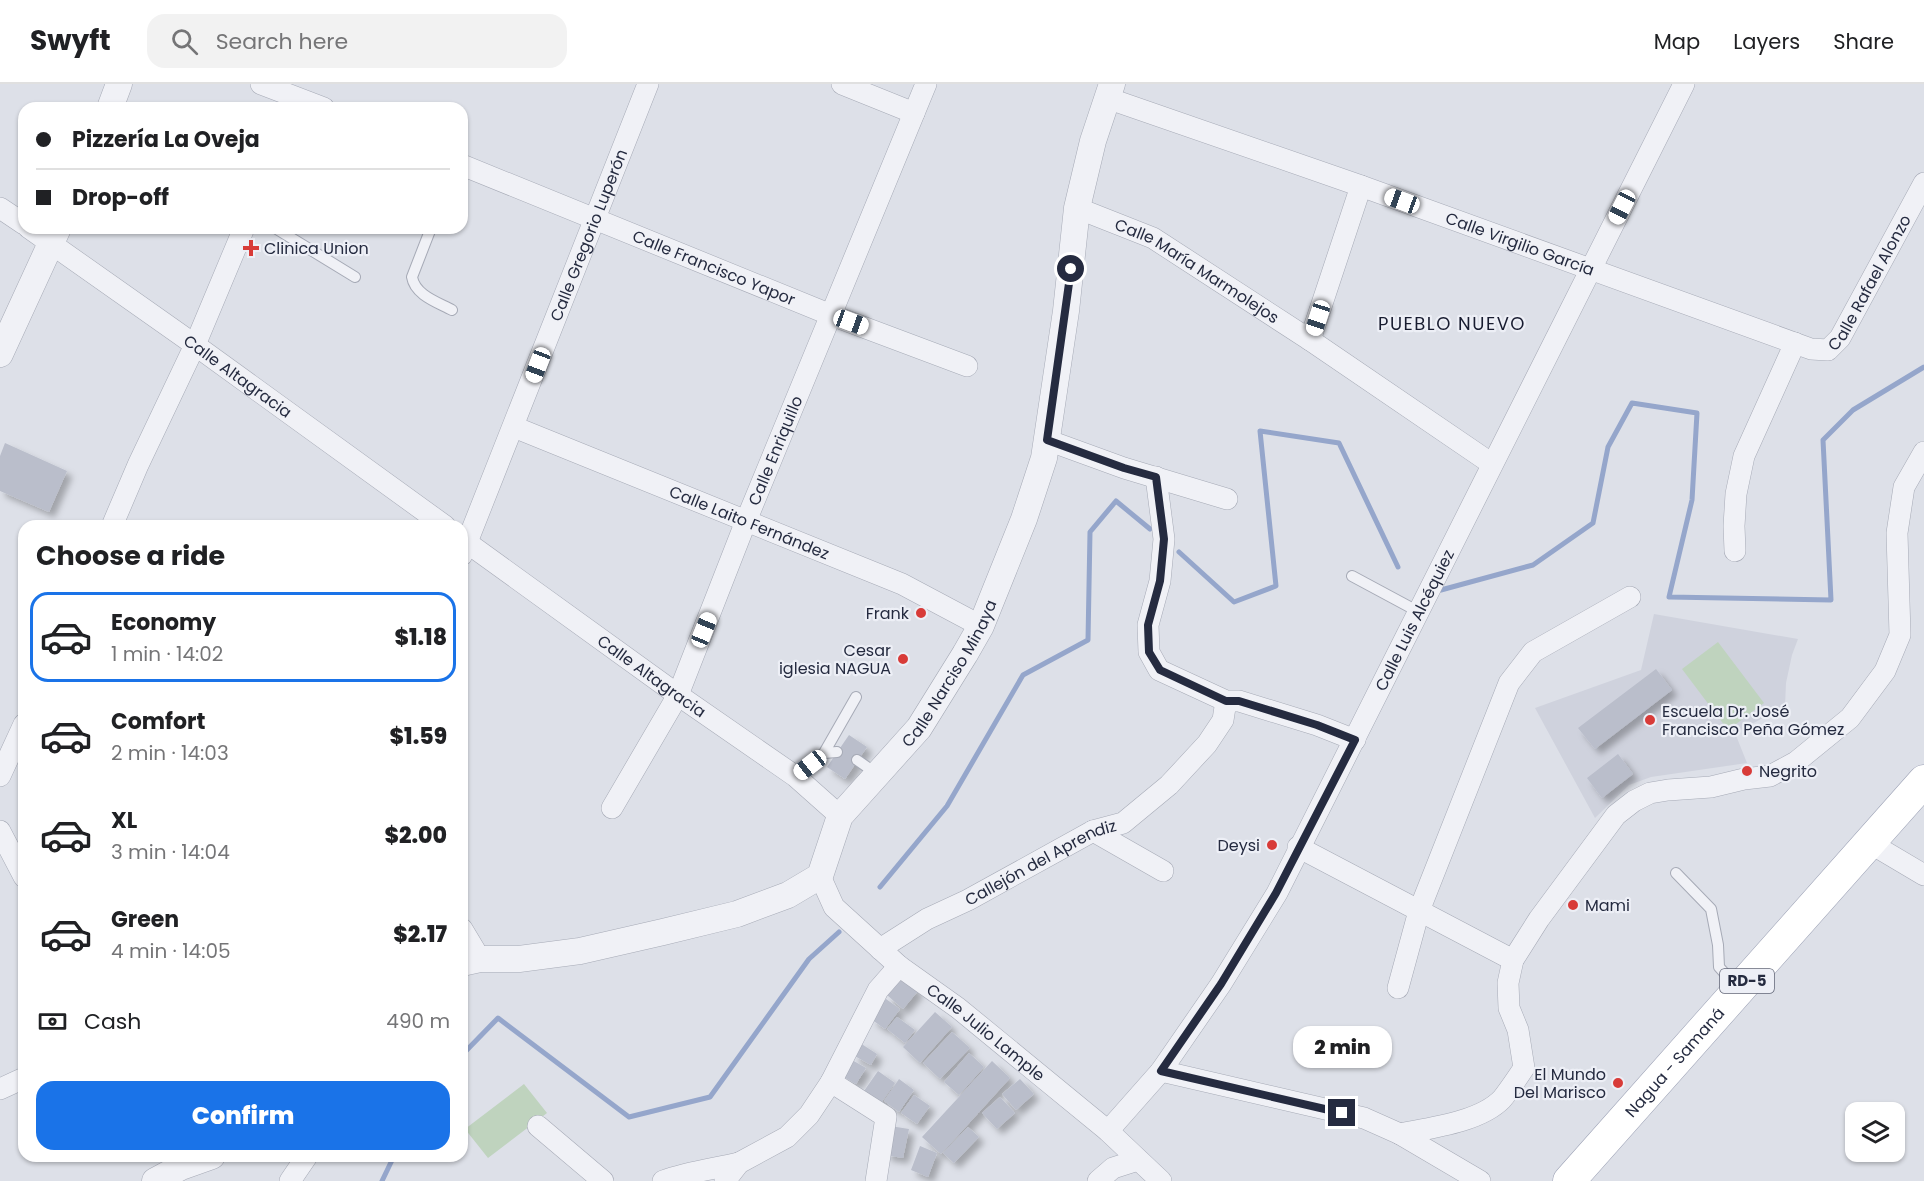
<!DOCTYPE html>
<html lang="en">
<head>
<meta charset="utf-8">
<style>
  :root { --surface:#fff; --page:#f2f2f2; --text:#202124; --muted:#757577; --line:#e0e0e0; --accent:#1a73e8 }
  body { margin:0; font-family:Poppins,sans-serif; background:var(--page); color:var(--text); height:100vh; display:flex; flex-direction:column; font-size:22px; white-space:nowrap }
  * { box-sizing:border-box; margin:0 }
  p { font-size:20px; color:var(--muted) }
  .icon { flex:none; width:33px; height:33px; fill:none; stroke:currentColor; stroke-width:2; stroke-linecap:round; stroke-linejoin:round }
  .map { position:relative; flex:1; overflow:hidden }
  .side { position:absolute; left:18px; top:436px; width:450px; height:642px; display:flex; flex-direction:column; background:var(--surface); border-radius:18px; box-shadow:0 2px 4px #0004 }
  .side>* { flex:none }
  .guide { position:absolute; left:18px; top:18px; width:450px; height:132px; border-radius:18px; box-shadow:0 2px 4px #0004; display:grid; align-content:center; height:132px; padding:0 18px; background:var(--surface) }
  .buttons { position:absolute; left:1845px; top:1018px; display:grid; gap:12px }
  .buttons a { display:grid; place-items:center; width:60px; height:60px; border-radius:12px; background:var(--surface); box-shadow:0 2px 4px #0004; font-size:30px }
  .end { position:absolute; width:27px; height:27px; margin:-14px; border:8px solid #252b40; background:#fff; box-shadow:0 0 0 3px #fff }
  .from { border-radius:50% }
  .bubble { position:absolute; height:42px; border-radius:18px; background:var(--surface); box-shadow:0 2px 4px #0004; font-size:20px; font-weight:800; line-height:42px; text-align:center }
  .car { position:absolute; width:18px; height:36px; margin:-18px -9px; border-radius:8px; box-shadow:0 0 4px 2px #0007; background:linear-gradient(#fff 24%,#345 0 40%,#fff 0 76%,#345 0 86%,#fff 0) }
  .guide b { display:flex; align-items:center; gap:21px; height:57px; font-size:22px }
  .guide b+b { border-top:2px solid var(--line) }
  .guide i { width:15px; height:15px; background:var(--text) }
  ul { padding:0; list-style:none }
  li { display:flex; align-items:center; gap:18px; height:90px; margin:0 12px 9px; padding:0 6px; border:3px solid transparent; border-radius:18px }
  li div { flex:1 }
  li b { display:block; font-size:22px }
  li em { font-style:normal; font-weight:800 }
  li.active { border-color:var(--accent) }
  li>.icon { width:54px; height:54px; stroke-width:1.5 }
  h2 { padding:0 18px; font-size:27px; line-height:72px }
  .pay { display:flex; align-items:center; gap:15px; height:66px; padding:0 18px; font-size:22px }
  .pay p { margin-inline-start:auto }
  .button { display:flex; gap:12px; margin-top:auto; padding:12px 18px }
  .button a { flex:1; height:69px; border-radius:18px; background:var(--accent); color:#fff; font-size:24px; font-weight:800; line-height:69px; text-align:center }
  header { display:flex; align-items:center; gap:36px; box-sizing:border-box; height:84px; padding:0 30px; background:var(--surface); border-bottom:2px solid var(--line) }
  header strong { font-size:28px }
  nav { display:flex; gap:33px; margin-inline-start:auto; font-size:21px }
  .search { width:420px; height:54px; background:var(--page); display:flex; align-items:center; gap:15px; box-sizing:border-box; padding:0 21px; border-radius:18px; color:var(--muted); font-size:22px }
  .map>svg:first-child { display:block }
  .built { fill:#cfd2dd }
  .green { fill:#bfd3be }
  .lines { fill:none; stroke-linecap:round; stroke-linejoin:round }
  .stream { stroke:#95a6cb; stroke-width:5 }
  .building { fill:#babecb; filter:url(#shadow) }
  .service-casing { stroke:#a6aab6; stroke-width:12 }
  .minor-casing { stroke:#a6aab6; stroke-width:22 }
  .tertiary-casing { stroke:#a6aab6; stroke-width:27 }
  .primary-casing { stroke:#9ca1b5; stroke-width:33 }
  .service { stroke:#f0f1f6; stroke-width:10 }
  .minor { stroke:#f0f1f6; stroke-width:21 }
  .tertiary { stroke:#f0f1f6; stroke-width:26 }
  .primary { stroke:#fff; stroke-width:32 }
  .route { stroke:#252b40; stroke-width:8 }
  .poi-dot { fill:#d83b38; stroke:#edeff6; stroke-width:2 }
  .labels { text-anchor:middle; stroke-width:4.5; stroke-linejoin:round; paint-order:stroke }
  .shield { fill:#edeff6; stroke:#616677; stroke-width:1.5 }
  .shield-label { font-size:15px; font-weight:bold; fill:#252b40 }
  .street-label { font-size:16px; fill:#252b40; stroke:#edeff6 }
  .poi-label { font-size:16px; fill:#252b40; stroke:#edeff6; text-anchor:start }
  .neighbourhood-label { font-size:18px; letter-spacing:1.5px; fill:#181c30; stroke:#edeff6 }
</style>
</head>
<body>
<header>
<strong>Swyft</strong>
<div class="search"><svg class="icon" aria-label="search" viewBox="0 0 24 24"><circle cx="10" cy="10" r="6"/><path d="M15 15l6 6"/></svg>Search here</div>
<nav><a>Map</a><a>Layers</a><a>Share</a></nav>
</header>
<div class="map">
<svg width="1924" height="1097" viewBox="0 0 1924 1097">
  <defs>
    <filter id="shadow"><feDropShadow dx="5.5" dy="5.5" stdDeviation="3" flood-color="#0004"/></filter>
  </defs>
  <rect width="100%" height="100%" fill="#dde0e8"/>
  <path class="built" d="M 1654,530 L 1798,555 L 1792,571 L 1786,599 L 1785,622 L 1735,649 L 1747,679 L 1651,693 L 1629,701 L 1595,734 L 1535,624 L 1641,586 Z"/>
  <path class="green" d="M 1718,558 L 1764,619 L 1728,646 L 1682,585 Z
    M 524,1000 L 547,1029 L 488,1074 L 465,1045 Z"/>
  <g class="lines">
    <path class="stream" d="M 1179,468 L 1234,518 L 1276,502 L 1260,347 L 1339,359 L 1398,483
      M 1441,506 L 1533,481 L 1593,439 L 1608,363 L 1632,319 L 1697,329 L 1692,416 L 1669,513 L 1831,516 L 1823,356 L 1853,326 L 1924,283
      M 880,803 L 947,722 L 1023,591 L 1088,556 L 1090,448 L 1116,417 L 1150,445
      M 462,971 L 498,934 L 629,1033 L 710,1013 L 809,875 L 839,848
      M 382,1097 L 394,1072"/>
  </g>
  <path class="building" d="M 5,359 L 67,387 L 49,428 L 0,407 L 0,372 Z
    M 1656,585 L 1672,606 L 1595,665 L 1578,644 Z
    M 849,651 L 867,663 L 845,695 L 827,683 Z
    M 1618,670 L 1633,690 L 1602,714 L 1587,694 Z
    M 903,893 L 918,907 L 903,925 L 887,911 Z
    M 886,915 L 900,925 L 885,945 L 871,935 Z
    M 935,928 L 952,943 L 920,979 L 903,963 Z
    M 897,933 L 915,946 L 905,959 L 887,945 Z
    M 952,948 L 970,964 L 940,995 L 923,979 Z
    M 860,959 L 877,970 L 871,981 L 853,971 Z
    M 969,969 L 984,983 L 959,1011 L 944,998 Z
    M 852,976 L 866,984 L 856,1000 L 842,992 Z
    M 992,977 L 1010,994 L 941,1070 L 922,1053 Z
    M 878,987 L 895,999 L 881,1019 L 864,1007 Z
    M 899,995 L 914,1006 L 899,1028 L 884,1017 Z
    M 1020,995 L 1034,1010 L 1016,1026 L 1002,1010 Z
    M 914,1011 L 930,1022 L 917,1040 L 901,1029 Z
    M 1000,1013 L 1015,1029 L 997,1045 L 982,1029 Z
    M 890,1042 L 909,1045 L 903,1074 L 885,1071 Z
    M 968,1043 L 979,1053 L 954,1079 L 943,1069 Z
    M 920,1062 L 937,1069 L 928,1093 L 911,1086 Z"/>
  <g class="lines">
    <defs>
      <path id="service" d="M 275,144 L 355,193
        M 431,144 L 412,193 C 415,211 437,218 452,226
        M 1352,492 L 1419,528
        M 824,669 L 856,613
        M 857,676 L 877,690
        M 795,692 L 824,669 L 837,668
        M 1676,789 L 1711,825 L 1718,861 L 1719,883 L 1737,903"/>
      <g id="minor">
        <path d="M 261,0 L 324,24"/>
        <path d="M 842,0 L 914,29"/>
        <path id="s1" d="M 1107,14 L 1361,102 L 1811,265 L 1828,266 L 1840,254 L 1924,99"/>
        <path id="s2" d="M 462,81 L 831,231 L 967,282"/>
        <path d="M 0,124 L 24,140"/>
        <path id="s3" d="M 1077,124 L 1153,154 L 1310,256 L 1492,380"/>
        <path id="s4" d="M 29,144 L 195,261 L 445,442"/>
        <path d="M 1310,256 L 1361,102"/>
        <path id="s5" d="M 514,343 L 902,500 L 981,542"/>
        <path d="M 1047,356 L 1124,384 L 1227,415"/>
        <path d="M 1156,393 L 1164,455 L 1160,497 L 1148,541 L 1149,568 L 1159,586 L 1226,617 L 1239,617 L 1317,641 L 1355,656"/>
        <path d="M 112,442 L 138,381 L 195,261 L 244,144"/>
        <path id="s6" d="M 462,455 L 678,611 L 795,692 L 840,732"/>
        <path d="M 1735,467 L 1734,442 L 1736,410 L 1744,372 L 1795,259"/>
        <path id="s7" d="M 462,471 L 648,0"/>
        <path d="M 0,692 L 24,640"/>
        <path id="s8" d="M 612,724 L 678,611 L 746,437 L 926,0"/>
        <path d="M 0,747 L 24,793"/>
        <path d="M 1093,747 L 1163,787"/>
        <path d="M 1870,759 L 1924,791"/>
        <path d="M 1298,763 L 1513,876"/>
        <path id="s9" d="M 820,792 L 834,823 L 899,882 L 958,924 L 1108,1047 L 1161,1097"/>
        <path d="M 462,845 L 480,875"/>
        <path id="s10" d="M 880,865 L 927,835 L 968,816 L 1093,747 L 1123,739 L 1169,701 L 1207,660 L 1223,636 L 1226,617"/>
        <path d="M 1398,904 L 1419,827 L 1509,599 L 1533,568 L 1630,513"/>
        <path d="M 1161,987 L 1364,1034 L 1400,1050 L 1480,1097"/>
        <path d="M 831,998 L 886,1033 L 876,1097"/>
        <path d="M 0,1005 L 24,994"/>
        <path d="M 538,1042 L 603,1097"/>
        <path id="s11" d="M 1108,1047 L 1161,987 L 1221,900 L 1277,809 L 1684,0"/>
        <path d="M 1400,1050 C 1430,1044 1480,1038 1502,1015 C 1510,1005 1517,994 1524,984 L 1518,946 L 1509,924 L 1508,899 L 1513,876 L 1539,835 L 1616,731 L 1634,717 L 1650,709 L 1668,706 L 1711,703 L 1744,695 L 1770,692 L 1796,678 L 1850,634 L 1885,587 L 1900,551 L 1897,449 L 1904,403 L 1924,368"/>
        <path d="M 290,1097 L 307,1072"/>
        <path d="M 663,1097 C 688,1088 713,1085 739,1079"/>
        <path d="M 725,1097 L 739,1079 L 787,1053 L 809,1031 L 831,998 L 878,906 L 899,882"/>
        <path d="M 1098,1097 L 1113,1084 L 1138,1076"/>
      </g>
      <g id="tertiary">
        <path d="M 110,24 L 119,0"/>
        <path d="M 0,270 L 58,144"/>
        <path id="s12" d="M 462,879 L 480,875 L 519,875 L 580,867 L 663,848 L 737,830 L 788,811 L 820,792 L 840,732 L 919,644 L 965,570 L 981,542 L 1024,435 L 1044,374 L 1066,227 L 1077,124 L 1093,57 L 1112,0"/>
        <path d="M 155,1097 L 181,1083 L 212,1072"/>
      </g>
      <g id="primary">
        <path id="s13" d="M 1569,1097 L 1924,697"/>
      </g>
    </defs>
    <use href="#service" class="service-casing"/>
    <use href="#minor" class="minor-casing"/>
    <use href="#tertiary" class="tertiary-casing"/>
    <use href="#primary" class="primary-casing"/>
    <use href="#service" class="service"/>
    <use href="#minor" class="minor"/>
    <use href="#tertiary" class="tertiary"/>
    <use href="#primary" class="primary"/>
  </g>
  <g class="lines">
    <path class="route" d="M 1071,185 L 1047,356 L 1124,384 L 1156,393 L 1164,455 L 1160,497 L 1148,541 L 1149,568 L 1160,586 L 1226,617 L 1239,617 L 1317,641 L 1355,656 L 1276,809 L 1221,900 L 1161,987 L 1342,1029"/>
  </g>
  <g class="poi-dot">
    <path d="M248 155h6v6h6v6h-6v6h-6v-6h-6v-6h6z"/>
    <circle cx="921" cy="529" r="6"/>
    <circle cx="903" cy="575" r="6"/>
    <circle cx="1650" cy="636" r="6"/>
    <circle cx="1747" cy="687" r="6"/>
    <circle cx="1272" cy="761" r="6"/>
    <circle cx="1573" cy="821" r="6"/>
    <circle cx="1618" cy="999" r="6"/>
  </g>
  <g class="labels">
    <rect class="shield" x="1720" y="885" width="54" height="24" rx="4.5"/>
    <g class="shield-label">
      <text x="1747" y="902">RD-5</text>
    </g>
    <g class="street-label">
      <text dy="6" stroke="none"><textPath href="#s7" startOffset="344">Calle Gregorio Luperón</textPath></text>
      <text dy="6" stroke="none"><textPath href="#s1" startOffset="438">Calle Virgilio García</textPath></text>
      <text dy="6" stroke="none"><textPath href="#s2" startOffset="272">Calle Francisco Yapor</textPath></text>
      <text dy="6" stroke="none"><textPath href="#s3" startOffset="136">Calle María Marmolejos</textPath></text>
      <text dy="6" stroke="none"><textPath href="#s1" startOffset="844">Calle Rafael Alonzo</textPath></text>
      <text dy="6" stroke="none"><textPath href="#s4" startOffset="256">Calle Altagracia</textPath></text>
      <text dy="6" stroke="none"><textPath href="#s8" startOffset="394">Calle Enriquillo</textPath></text>
      <text dy="6" stroke="none"><textPath href="#s5" startOffset="254">Calle Laito Fernández</textPath></text>
      <text dy="6" stroke="none"><textPath href="#s11" startOffset="598">Calle Luis Alcéquiez</textPath></text>
      <text dy="6" stroke="none"><textPath href="#s12" startOffset="616">Calle Narciso Minaya</textPath></text>
      <text dy="6" stroke="none"><textPath href="#s6" startOffset="234">Calle Altagracia</textPath></text>
      <text dy="6" stroke="none"><textPath href="#s10" startOffset="183">Callejón del Aprendiz</textPath></text>
      <text dy="6" stroke="none"><textPath href="#s9" startOffset="231">Calle Julio Lample</textPath></text>
      <text dy="6" stroke="none"><textPath href="#s13" startOffset="159">Nagua - Samaná</textPath></text>
    </g>
    <g class="poi-label">
      <text x="264" y="170">Clinica Union</text>
      <text x="909" y="535" text-anchor="end">Frank</text>
      <text x="891" y="572" text-anchor="end">Cesar<tspan x="891" dy="18">iglesia NAGUA</tspan></text>
      <text x="1662" y="633">Escuela Dr. José<tspan x="1662" dy="18">Francisco Peña Gómez</tspan></text>
      <text x="1759" y="693">Negrito</text>
      <text x="1260" y="767" text-anchor="end">Deysi</text>
      <text x="1585" y="827">Mami</text>
      <text x="1606" y="996" text-anchor="end">El Mundo<tspan x="1606" dy="18">Del Marisco</tspan></text>
    </g>
    <g class="neighbourhood-label">
      <text x="1452" y="246">PUEBLO NUEVO</text>
    </g>
  </g>
</svg>
<div class="buttons">
<a><svg class="icon" aria-label="layers" viewBox="0 0 24 24"><path d="M12 4l9 5-9 5-9-5zM3 14l9 5 9-5"/></svg></a>
</div>
<i class="end from" style="left:1071px;top:185px"></i>
<i class="end" style="left:1342px;top:1029px"></i>
<div class="bubble" style="left:1293px;top:942px;width:99px">2 min</div>
<i class="car" style="left:1402px;top:117px;rotate:290deg"></i>
<i class="car" style="left:1622px;top:123px;rotate:207deg"></i>
<i class="car" style="left:1318px;top:234px;rotate:198deg"></i>
<i class="car" style="left:851px;top:238px;rotate:110deg"></i>
<i class="car" style="left:538px;top:281px;rotate:201deg"></i>
<i class="car" style="left:704px;top:546px;rotate:22deg"></i>
<i class="car" style="left:810px;top:681px;rotate:232deg"></i>
<div class="guide">
<b><i class="from"></i>Pizzería La Oveja</b>
<b><i></i>Drop-off</b>
</div>
<section class="side">
<h2>Choose a ride</h2>
<ul>
<li class="active"><svg class="icon" aria-label="car" viewBox="0 0 24 24"><path d="M5 17H2v-5l4-1 3-4h7l3 4 3 1v5h-3M9 17h6M6 11h13"/><circle cx="7" cy="17" r="2"/><circle cx="17" cy="17" r="2"/></svg><div><b>Economy</b><p>1 min · 14:02</p></div><em>$1.18</em></li>
<li><svg class="icon" aria-label="car" viewBox="0 0 24 24"><path d="M5 17H2v-5l4-1 3-4h7l3 4 3 1v5h-3M9 17h6M6 11h13"/><circle cx="7" cy="17" r="2"/><circle cx="17" cy="17" r="2"/></svg><div><b>Comfort</b><p>2 min · 14:03</p></div><em>$1.59</em></li>
<li><svg class="icon" aria-label="car" viewBox="0 0 24 24"><path d="M5 17H2v-5l4-1 3-4h7l3 4 3 1v5h-3M9 17h6M6 11h13"/><circle cx="7" cy="17" r="2"/><circle cx="17" cy="17" r="2"/></svg><div><b>XL</b><p>3 min · 14:04</p></div><em>$2.00</em></li>
<li><svg class="icon" aria-label="car" viewBox="0 0 24 24"><path d="M5 17H2v-5l4-1 3-4h7l3 4 3 1v5h-3M9 17h6M6 11h13"/><circle cx="7" cy="17" r="2"/><circle cx="17" cy="17" r="2"/></svg><div><b>Green</b><p>4 min · 14:05</p></div><em>$2.17</em></li>
</ul>
<div class="pay"><svg class="icon" aria-label="cash" viewBox="0 0 24 24"><path d="M3 7h18v10H3z"/><circle cx="12" cy="12" r="2"/></svg>Cash<p>490 m</p></div>
<div class="button"><a>Confirm</a></div>
</section>
</div>
</body>
</html>
